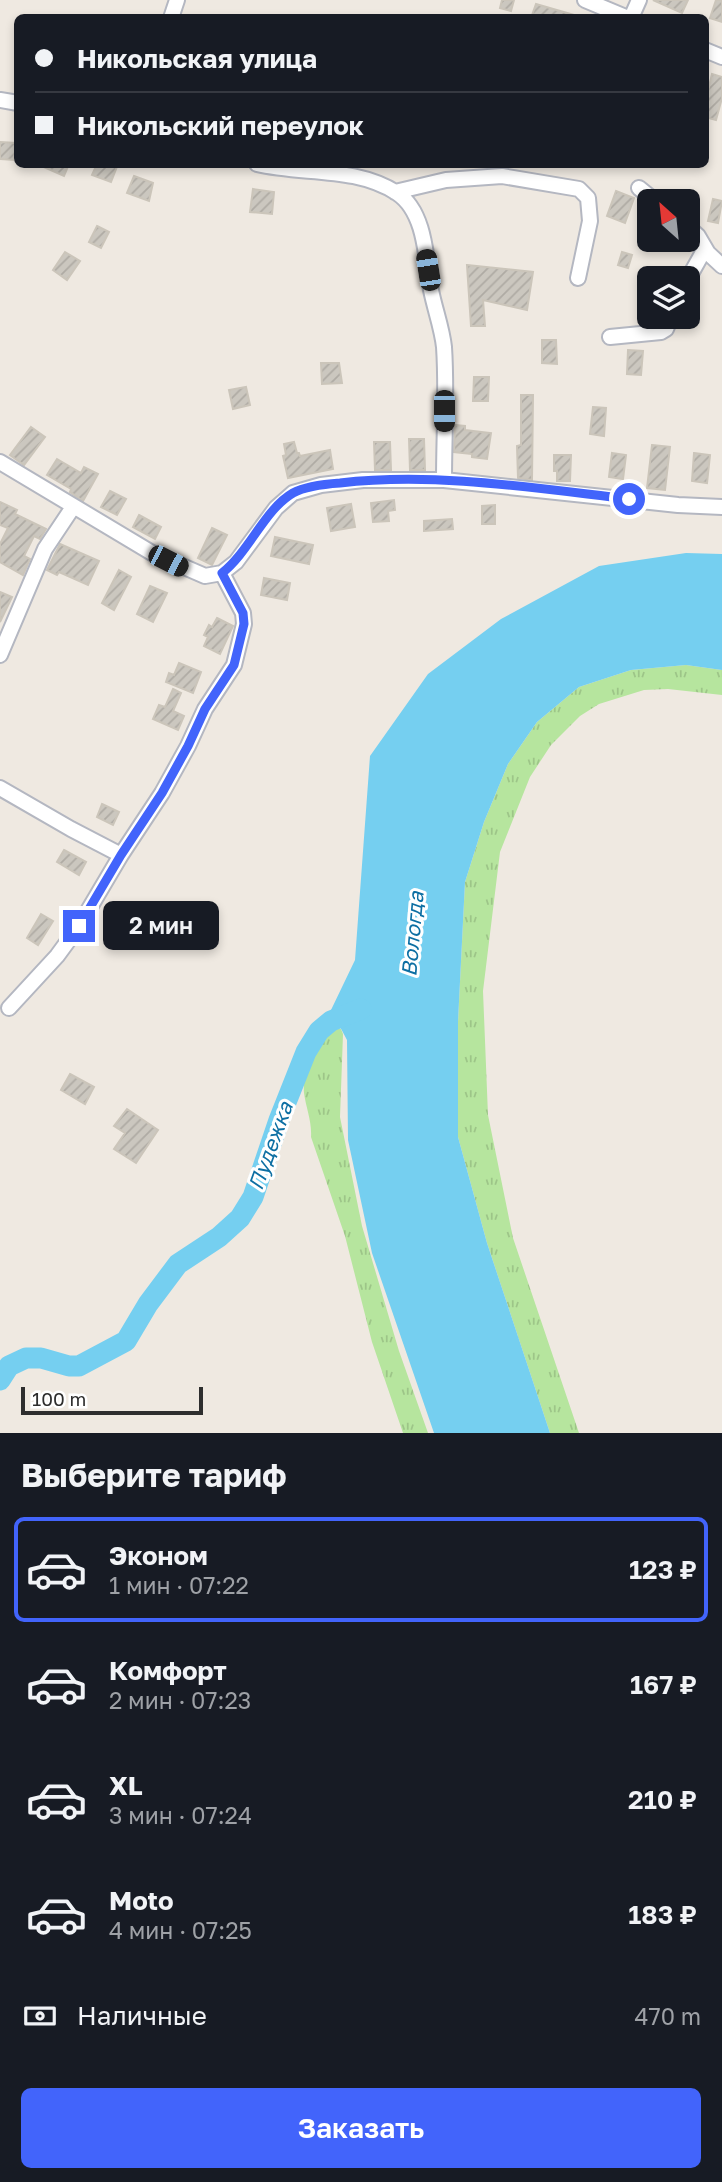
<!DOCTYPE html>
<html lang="ru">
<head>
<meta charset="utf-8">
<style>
  :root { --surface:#171b24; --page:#242831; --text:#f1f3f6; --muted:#9ea1a6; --line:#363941; --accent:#4264fb }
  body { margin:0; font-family:"Golos Text",sans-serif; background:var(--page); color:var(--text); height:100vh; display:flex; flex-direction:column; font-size:26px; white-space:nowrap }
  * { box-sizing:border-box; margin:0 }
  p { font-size:23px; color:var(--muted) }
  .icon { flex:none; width:38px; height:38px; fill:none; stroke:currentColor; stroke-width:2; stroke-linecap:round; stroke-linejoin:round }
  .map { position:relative; height:1433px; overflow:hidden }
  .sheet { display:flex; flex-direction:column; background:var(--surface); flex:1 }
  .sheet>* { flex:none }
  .hud { position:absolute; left:14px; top:14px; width:695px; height:154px; border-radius:10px; box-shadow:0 4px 10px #0003; display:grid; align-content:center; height:154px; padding:0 21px; background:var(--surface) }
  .needle { width:46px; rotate:333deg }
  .fabs { position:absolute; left:637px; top:189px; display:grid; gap:14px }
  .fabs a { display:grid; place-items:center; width:63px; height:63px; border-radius:10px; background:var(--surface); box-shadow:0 4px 10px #0003; font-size:35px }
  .scale { position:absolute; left:21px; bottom:18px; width:182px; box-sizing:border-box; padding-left:7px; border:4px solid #2e2e2e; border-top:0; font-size:19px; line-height:24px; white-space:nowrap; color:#2e2e2e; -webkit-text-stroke:5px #fff; paint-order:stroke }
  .end { position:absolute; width:32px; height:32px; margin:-16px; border:9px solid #4264fb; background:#fff; box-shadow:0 0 0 4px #fff }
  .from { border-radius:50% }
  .bubble { position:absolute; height:49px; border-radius:10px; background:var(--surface); box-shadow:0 4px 10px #0003; font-size:23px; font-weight:600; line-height:49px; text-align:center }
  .car { position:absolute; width:21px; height:42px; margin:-21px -10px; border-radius:9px; box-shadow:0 0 5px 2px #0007; background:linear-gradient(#222 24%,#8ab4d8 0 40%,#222 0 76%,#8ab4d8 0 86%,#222 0) }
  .hud b { display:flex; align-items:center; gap:24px; height:66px; font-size:26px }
  .hud b+b { border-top:2px solid var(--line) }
  .hud i { width:18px; height:18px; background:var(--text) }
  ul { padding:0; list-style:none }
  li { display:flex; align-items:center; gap:21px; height:105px; margin:0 14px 10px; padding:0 7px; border:4px solid transparent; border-radius:10px }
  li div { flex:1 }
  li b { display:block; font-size:26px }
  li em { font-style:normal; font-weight:600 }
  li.current { border-color:var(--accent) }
  li>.icon { width:63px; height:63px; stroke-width:1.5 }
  h2 { padding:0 21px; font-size:32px; line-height:84px }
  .pay { display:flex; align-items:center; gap:18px; height:77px; padding:0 21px; font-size:26px }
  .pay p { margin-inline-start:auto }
  .primary-button { display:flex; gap:14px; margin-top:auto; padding:14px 21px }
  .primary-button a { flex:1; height:80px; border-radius:10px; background:var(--accent); color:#fff; font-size:28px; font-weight:600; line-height:80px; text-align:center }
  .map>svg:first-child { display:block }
  .grass { fill:url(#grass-tufts) }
  .water { fill:#75cff0 }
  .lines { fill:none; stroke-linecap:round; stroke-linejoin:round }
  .river { stroke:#75cff0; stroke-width:21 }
  .building { fill:url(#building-hatch); stroke:#cbc5ba; stroke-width:2 }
  .minor-casing { stroke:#b4b7c1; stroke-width:18 }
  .minor { stroke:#fff; stroke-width:14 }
  .route { stroke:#4264fb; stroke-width:9 }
  .labels { text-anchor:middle; stroke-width:6; stroke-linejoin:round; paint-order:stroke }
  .water-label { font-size:21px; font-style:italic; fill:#0d6fa3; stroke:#fff }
</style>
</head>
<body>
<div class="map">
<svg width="722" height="1433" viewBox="0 0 722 1433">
  <defs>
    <pattern id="grass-tufts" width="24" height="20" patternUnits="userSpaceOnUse" patternTransform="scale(1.75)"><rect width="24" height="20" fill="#b6e59e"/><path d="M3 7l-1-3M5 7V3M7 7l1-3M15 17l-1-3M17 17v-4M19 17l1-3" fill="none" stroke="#9dc588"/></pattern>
    <pattern id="building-hatch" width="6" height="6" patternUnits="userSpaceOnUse" patternTransform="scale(1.75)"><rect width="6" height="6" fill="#cbc7bf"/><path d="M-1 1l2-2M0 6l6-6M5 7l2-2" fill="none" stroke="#afaba4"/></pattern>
  </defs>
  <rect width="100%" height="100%" fill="#efe9e1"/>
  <path class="grass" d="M 686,665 L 722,670 L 722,695 L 668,689 L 644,690 L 599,704 L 580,716 L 551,745 L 530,777 L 500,852 L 483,991 L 488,1115 L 513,1238 L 579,1433 L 550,1433 L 487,1243 L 458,1137 L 458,1022 L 465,882 L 484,822 L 508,764 L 537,722 L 579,687 L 631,670 Z
    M 331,1027 L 341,1029 L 343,1034 L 340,1117 L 362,1226 L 399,1351 L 428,1433 L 403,1433 L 372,1342 L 345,1236 L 311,1137 C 312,1121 306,1108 304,1093 C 302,1072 315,1039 331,1027 Z"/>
  <path class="water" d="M 686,553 L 722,554 L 722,670 L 686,665 L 631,670 L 579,687 L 537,722 L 508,764 L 484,822 L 465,882 L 458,1022 L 458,1137 L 487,1243 L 550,1433 L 434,1433 L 372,1253 L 348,1140 L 347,1040 L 331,1010 L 355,960 L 370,756 L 428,674 L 501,619 L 599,566 Z"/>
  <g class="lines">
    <path class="river" d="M 0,1380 L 9,1366 L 26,1358 L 41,1358 L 69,1366 L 79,1366 L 126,1341 L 148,1304 L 178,1264 L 219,1237 L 240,1218 L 253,1197 L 279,1120 L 306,1052 L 319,1031 L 331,1021 L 361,1009"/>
  </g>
  <path class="building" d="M 502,0 L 514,0 L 511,11 L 500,8 Z
    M 653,0 L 688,0 L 682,13 Z
    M 716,0 L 722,0 L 722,22 L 710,18 Z
    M 536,4 L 574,15 L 573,18 L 531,18 Z
    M 712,74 L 722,77 L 722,98 L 716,120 L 705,117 L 705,103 Z
    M 0,142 L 16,143 L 14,160 L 0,159 Z
    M 37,164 L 69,164 L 64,176 Z
    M 97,164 L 118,164 L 111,182 L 92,175 Z
    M 134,176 L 153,183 L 149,201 L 127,193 Z
    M 253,189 L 274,192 L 272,214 L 250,212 Z
    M 616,191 L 634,198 L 625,223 L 607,216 Z
    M 713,199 L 722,201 L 718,223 L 708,221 Z
    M 97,226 L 109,232 L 101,248 L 89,242 Z
    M 65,252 L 80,261 L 67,280 L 53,270 Z
    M 622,252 L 632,255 L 628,268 L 618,265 Z
    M 467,265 L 533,272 L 527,310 L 483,300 L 485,326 L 471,326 Z
    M 542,340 L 556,340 L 557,364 L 542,363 Z
    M 628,350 L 643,351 L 641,375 L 627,374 Z
    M 321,363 L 339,363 L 342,383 L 322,384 Z
    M 474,377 L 489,377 L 488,401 L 473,401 Z
    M 246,387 L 250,405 L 233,409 L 229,390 Z
    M 521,395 L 533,395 L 532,480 L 518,478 L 517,446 L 521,445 Z
    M 593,407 L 606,408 L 604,436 L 590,434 Z
    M 455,425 L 465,426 L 465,430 L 491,433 L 487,459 L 472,457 L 472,454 L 454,452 Z
    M 31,427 L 45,437 L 24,465 L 10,455 Z
    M 409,439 L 424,439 L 425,470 L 410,470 Z
    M 294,442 L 297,453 L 299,453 L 300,456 L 330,450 L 333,469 L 288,478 L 283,456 L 286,455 L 284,444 Z
    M 374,442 L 390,442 L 391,470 L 375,470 Z
    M 652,445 L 670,447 L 665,490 L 647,488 Z
    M 612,453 L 626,455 L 623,479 L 609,477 Z
    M 694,453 L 710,455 L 707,483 L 692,481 Z
    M 554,455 L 571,455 L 570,481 L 557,481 L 557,471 L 554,471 Z
    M 57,459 L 81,473 L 84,467 L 98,474 L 83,501 L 70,492 L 71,489 L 47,475 Z
    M 110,491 L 126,499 L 117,515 L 101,507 Z
    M 394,500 L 395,510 L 388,511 L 389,521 L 373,522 L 371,503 Z
    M 0,502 L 17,510 L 15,514 L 46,529 L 40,539 L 34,536 L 24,556 L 30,559 L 23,575 L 0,562 L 0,544 L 8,528 L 0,525 Z
    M 351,504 L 355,527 L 331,531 L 327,508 Z
    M 495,505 L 495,524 L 482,524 L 482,506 Z
    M 139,515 L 161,527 L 155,539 L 133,527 Z
    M 452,519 L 453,529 L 424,531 L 424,521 Z
    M 212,528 L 227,535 L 212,565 L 198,558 Z
    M 275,537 L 313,545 L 309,564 L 271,556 Z
    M 60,544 L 99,561 L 88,585 L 59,572 L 57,575 L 47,570 Z
    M 119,570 L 131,577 L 114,610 L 102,603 Z
    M 264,578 L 290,583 L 287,600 L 261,595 Z
    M 150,586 L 167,593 L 153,622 L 137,614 Z
    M 0,592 L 12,597 L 0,622 Z
    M 217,618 L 233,626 L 220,654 L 204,646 L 208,637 L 204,635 L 209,625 L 212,627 Z
    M 179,663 L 201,672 L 193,693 L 166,682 L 169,673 L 174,675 Z
    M 173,689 L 181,693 L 173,711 L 184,716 L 178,730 L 153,719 L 159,705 L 165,707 Z
    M 102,804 L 119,812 L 113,825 L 97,817 Z
    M 64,850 L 86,862 L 79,875 L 57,862 Z
    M 41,914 L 53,921 L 38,945 L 27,938 Z
    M 70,1074 L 94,1087 L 85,1104 L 61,1090 Z
    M 127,1109 L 158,1130 L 136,1163 L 114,1149 L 125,1133 L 114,1126 Z"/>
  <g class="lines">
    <defs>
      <path id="minor" d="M 585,0 L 628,18
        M 171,18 L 177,0
        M 631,18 L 639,0
        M 705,50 L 722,57
        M 0,100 L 18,103
        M 257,164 C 303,175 355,166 397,193 C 426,212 426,260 431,290 C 435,310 442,328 444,347 C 447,391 444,436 444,480
        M 639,188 L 655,201
        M 395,192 L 446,180 L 502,176 L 579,189 L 588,198 L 590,221 L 578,278
        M 688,227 L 698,236 L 708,253
        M 688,279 L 702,254 L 708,253 L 722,266
        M 610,337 L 661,332 L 666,329 L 671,317
        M 0,462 L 152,553 L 205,576 L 222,573 L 236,562 L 276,508 L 293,493 L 321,485 L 363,480 L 444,480 L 678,505 L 722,507
        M 0,655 L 45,549 L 73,507
        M 0,788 L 71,829 L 121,855
        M 9,1008 L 57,956 L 79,926 L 121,855 L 162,793 L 188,746 L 205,709 L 234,665 L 244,624 L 243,613 L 222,573"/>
    </defs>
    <use href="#minor" class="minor-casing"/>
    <use href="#minor" class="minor"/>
  </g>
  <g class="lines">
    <path class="route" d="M 79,926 L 121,855 L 162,793 L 188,746 L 205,709 L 234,665 L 244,624 L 243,613 L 222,573 C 249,552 265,509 293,493 C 306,486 325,484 340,483 C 435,472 534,488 629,499"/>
  </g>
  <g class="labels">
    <g class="water-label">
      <text transform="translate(413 934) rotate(-85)" y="7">Вологда</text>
      <text transform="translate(271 1146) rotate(-70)" y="7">Пудежка</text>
    </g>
  </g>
</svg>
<div class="fabs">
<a><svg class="needle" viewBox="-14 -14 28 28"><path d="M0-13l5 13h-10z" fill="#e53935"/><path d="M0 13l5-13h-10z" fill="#9ea1a6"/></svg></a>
<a><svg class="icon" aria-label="layers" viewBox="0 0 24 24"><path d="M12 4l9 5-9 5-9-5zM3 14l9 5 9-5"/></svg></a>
</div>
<div class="scale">100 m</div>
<i class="end from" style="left:629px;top:499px"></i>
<i class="end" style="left:79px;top:926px"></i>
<div class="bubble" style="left:103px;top:901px;width:116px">2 мин</div>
<i class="car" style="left:428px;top:270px;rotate:351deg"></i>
<i class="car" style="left:444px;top:411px;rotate:180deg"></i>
<i class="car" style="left:168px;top:561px;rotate:117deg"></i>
<div class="hud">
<b><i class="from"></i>Никольская улица</b>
<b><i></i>Никольский переулок</b>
</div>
</div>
<section class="sheet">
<h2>Выберите тариф</h2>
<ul>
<li class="current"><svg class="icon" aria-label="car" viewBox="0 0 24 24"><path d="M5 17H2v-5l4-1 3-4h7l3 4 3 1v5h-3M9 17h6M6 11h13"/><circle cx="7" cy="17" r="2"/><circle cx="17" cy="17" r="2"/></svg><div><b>Эконом</b><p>1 мин · 07:22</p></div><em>123 ₽</em></li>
<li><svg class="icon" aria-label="car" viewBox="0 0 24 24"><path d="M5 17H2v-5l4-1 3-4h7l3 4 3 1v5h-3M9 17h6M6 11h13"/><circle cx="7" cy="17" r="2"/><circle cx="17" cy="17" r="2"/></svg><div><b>Комфорт</b><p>2 мин · 07:23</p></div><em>167 ₽</em></li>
<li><svg class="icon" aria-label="car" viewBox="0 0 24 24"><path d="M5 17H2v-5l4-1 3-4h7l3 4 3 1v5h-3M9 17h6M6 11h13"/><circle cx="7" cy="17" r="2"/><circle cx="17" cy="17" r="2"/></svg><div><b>XL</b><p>3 мин · 07:24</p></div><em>210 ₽</em></li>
<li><svg class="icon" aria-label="car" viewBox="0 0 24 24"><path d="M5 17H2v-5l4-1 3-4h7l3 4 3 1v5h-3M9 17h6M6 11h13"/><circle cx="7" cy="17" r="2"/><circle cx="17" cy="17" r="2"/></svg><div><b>Moto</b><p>4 мин · 07:25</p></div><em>183 ₽</em></li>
</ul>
<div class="pay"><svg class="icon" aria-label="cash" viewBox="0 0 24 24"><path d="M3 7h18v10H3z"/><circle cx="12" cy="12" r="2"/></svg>Наличные<p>470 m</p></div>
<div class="primary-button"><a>Заказать</a></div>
</section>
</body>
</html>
